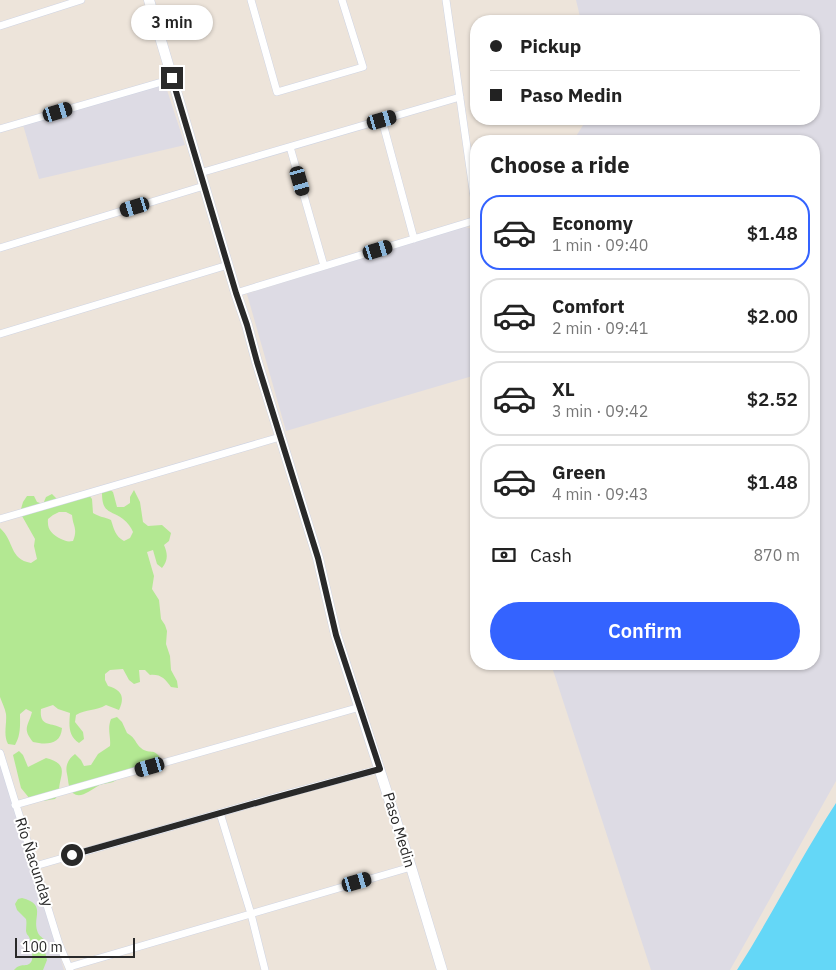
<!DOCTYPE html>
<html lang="en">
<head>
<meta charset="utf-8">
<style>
  :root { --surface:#fff; --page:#f2f2f2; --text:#222; --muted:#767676; --line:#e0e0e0; --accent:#3463ff }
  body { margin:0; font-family:"IBM Plex Sans",sans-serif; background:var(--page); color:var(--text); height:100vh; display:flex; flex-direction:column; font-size:19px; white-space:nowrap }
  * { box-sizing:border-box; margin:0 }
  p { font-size:16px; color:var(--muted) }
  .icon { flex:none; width:28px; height:28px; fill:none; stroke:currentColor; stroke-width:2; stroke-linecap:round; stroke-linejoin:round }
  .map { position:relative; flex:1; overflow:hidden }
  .details { position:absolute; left:470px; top:135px; width:350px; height:535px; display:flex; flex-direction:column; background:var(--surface); border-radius:20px; box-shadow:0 1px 4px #0004 }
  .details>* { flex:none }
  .hud { position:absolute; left:470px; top:15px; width:350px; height:110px; border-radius:20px; box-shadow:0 1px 4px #0004; display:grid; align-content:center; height:110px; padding:0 20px; background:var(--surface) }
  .scale { position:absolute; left:15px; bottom:12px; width:120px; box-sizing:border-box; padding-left:5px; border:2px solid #292929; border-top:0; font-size:14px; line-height:18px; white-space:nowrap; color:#292929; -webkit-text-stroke:4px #fff; paint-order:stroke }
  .end { position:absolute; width:22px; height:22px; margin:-11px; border:6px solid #292929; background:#fff; box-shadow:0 0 0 2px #fff }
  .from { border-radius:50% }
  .bubble { position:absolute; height:35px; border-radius:18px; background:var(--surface); box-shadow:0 1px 4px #0004; font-size:16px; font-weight:600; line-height:35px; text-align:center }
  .car { position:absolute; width:15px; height:30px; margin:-15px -8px; border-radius:6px; box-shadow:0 0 4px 1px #0007; background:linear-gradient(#222 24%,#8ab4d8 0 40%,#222 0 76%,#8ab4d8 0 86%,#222 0) }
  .hud b { display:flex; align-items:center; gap:18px; height:48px; font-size:19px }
  .hud b+b { border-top:1px solid var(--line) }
  .hud i { width:12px; height:12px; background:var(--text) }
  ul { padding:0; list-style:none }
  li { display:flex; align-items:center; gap:15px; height:75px; margin:0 10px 8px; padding:0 10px; border:2px solid var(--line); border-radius:20px }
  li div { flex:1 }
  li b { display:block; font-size:19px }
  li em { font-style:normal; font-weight:600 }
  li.active { border-color:var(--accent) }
  li>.icon { width:45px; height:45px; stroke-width:1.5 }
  h2 { padding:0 20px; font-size:22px; line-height:60px }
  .pay { display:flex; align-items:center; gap:12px; height:55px; padding:0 20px; font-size:19px }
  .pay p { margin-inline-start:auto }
  .primary-button { display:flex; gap:10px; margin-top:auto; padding:10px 20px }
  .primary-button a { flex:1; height:58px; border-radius:30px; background:var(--accent); color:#fff; font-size:20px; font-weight:600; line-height:58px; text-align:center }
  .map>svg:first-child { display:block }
  .industrial { fill:#dddbe4 }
  .green { fill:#b3e892; fill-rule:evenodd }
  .water { fill:#64d7f7 }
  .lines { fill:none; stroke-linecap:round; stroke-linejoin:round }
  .street-casing { stroke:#cfd4e3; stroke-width:8 }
  .secondary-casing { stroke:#cfd4e3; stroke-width:11 }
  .street { stroke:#fff; stroke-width:7 }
  .secondary { stroke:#fff; stroke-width:10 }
  .route { stroke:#292929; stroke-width:6 }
  .labels { text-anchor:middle; stroke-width:4; stroke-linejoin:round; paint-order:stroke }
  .street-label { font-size:15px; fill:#292929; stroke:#fff }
</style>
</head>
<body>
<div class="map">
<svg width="836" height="970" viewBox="0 0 836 970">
  <rect width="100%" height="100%" fill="#ede4da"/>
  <path class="industrial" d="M 576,0 L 836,0 L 836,781 L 730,970 L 651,970 L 551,664 L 814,664 L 814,141 L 573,141 L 587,119 L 814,119 L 814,21 L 581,21 Z
    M 165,84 L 185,145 L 39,179 L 23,125 Z
    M 465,227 L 472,229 L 476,256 L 476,375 L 286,431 L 247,294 Z
    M 0,755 L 64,970 L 0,970 Z"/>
  <path class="green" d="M 107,488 L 113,492 L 117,507 L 124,507 L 130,503 L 130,497 L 134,490 L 140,502 L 143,522 L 148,526 L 162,525 L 171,533 L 169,541 L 164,545 C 168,554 168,561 162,568 L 157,564 L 153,550 L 147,552 L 154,576 L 152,589 L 159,600 L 161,619 L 165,625 L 167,631 L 166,644 L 170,656 L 171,670 L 177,681 L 178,688 L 171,687 C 165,679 161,674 150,675 L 145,670 L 139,670 L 140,682 L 134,684 L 129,680 L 123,669 L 110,670 L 105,674 L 105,680 L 108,686 C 122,690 125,697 119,710 L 106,705 C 96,711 86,709 76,715 L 75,722 L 83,732 L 84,739 L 79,743 C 68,736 69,725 70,713 L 58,709 L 53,705 L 41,709 C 39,727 51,722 62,728 C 61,745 46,745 33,742 C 22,728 28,727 32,712 L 26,709 L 20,714 C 20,725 21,735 15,745 L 8,744 C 3,735 7,724 6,714 C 5,708 2,703 0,697 L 0,528 C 15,542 9,559 31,563 L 37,559 L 34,546 L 35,539 L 22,516 L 21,509 L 23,502 L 27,496 L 34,496 L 37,502 L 43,504 L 46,497 L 52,494 L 57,499 L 88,494 L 92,499 L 93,513 C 99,517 105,517 111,520 C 114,529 115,536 124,541 L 130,538 L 133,532 C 131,527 128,523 123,519 C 111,510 102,514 102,493 ZM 59,512 L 66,512 L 72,515 C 73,527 78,528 73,541 C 67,542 66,541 61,539 C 52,534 47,530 48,519 L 53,515 Z
    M 117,717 L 122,722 L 127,733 C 136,738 135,743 141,748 C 149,755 154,747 161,759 C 158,778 140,771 127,775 C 121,777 117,780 113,782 C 108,784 102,783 98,786 C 89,791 75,804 69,786 C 68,782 68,778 67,774 C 65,766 68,759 75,754 L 81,760 L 84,766 L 91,765 L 98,754 L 110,746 C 111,736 107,729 111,719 Z
    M 19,751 L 23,755 L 28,767 L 46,758 C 72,765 58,776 59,794 L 55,799 L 43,801 L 30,799 L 21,788 L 13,755 Z
    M 22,898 C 48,905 31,917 38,933 C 40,937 45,939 47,942 L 45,952 L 47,960 L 43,970 L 14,970 C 21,962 27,968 31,962 C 34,959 31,943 30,939 C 28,934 27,936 26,931 C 26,927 27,923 26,919 L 17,910 L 15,904 L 18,899 Z"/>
  <path class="water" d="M 836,803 L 836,970 L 737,970 C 772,915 801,857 836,803 Z"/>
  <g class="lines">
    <defs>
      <path id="street" d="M 251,0 L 277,92 L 363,67 L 342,0
        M 446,0 L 476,211
        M 0,26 L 81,0
        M 382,120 L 414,239
        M 0,129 L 172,79
        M 290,147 L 324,266
        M 200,173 L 460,97
        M 0,248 L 204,186
        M 236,293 L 476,220
        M 0,334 L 228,265
        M 0,519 L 280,437
        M 0,753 L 59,944 L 70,970
        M 15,805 L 360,707
        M 220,813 L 251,914 L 265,970
        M 35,866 L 286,794 L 380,769
        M 69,967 L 411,867"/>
      <path id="secondary" d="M 149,0 L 236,293 L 247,325 L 257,362 L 318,558 L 336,635 L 411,867 L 442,970"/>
    </defs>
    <use href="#street" class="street-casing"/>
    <use href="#secondary" class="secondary-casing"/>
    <use href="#street" class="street"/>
    <use href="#secondary" class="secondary"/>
  </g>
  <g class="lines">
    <path class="route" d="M 72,855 L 270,799 L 380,769 L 336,635 L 318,558 L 257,362 L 247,325 L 236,293 L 172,78"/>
  </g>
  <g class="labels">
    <g class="street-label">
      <text transform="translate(399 830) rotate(73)" y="5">Paso Medin</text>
      <text transform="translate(34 862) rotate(72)" y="5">Río Ñacunday</text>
    </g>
  </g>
</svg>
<div class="scale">100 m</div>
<i class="end from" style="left:72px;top:855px"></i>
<i class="end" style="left:172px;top:78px"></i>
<div class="bubble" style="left:131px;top:5px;width:82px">3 min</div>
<i class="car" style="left:58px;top:112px;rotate:73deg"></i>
<i class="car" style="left:382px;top:120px;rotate:74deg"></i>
<i class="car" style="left:300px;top:181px;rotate:164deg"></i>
<i class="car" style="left:135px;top:207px;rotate:253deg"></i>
<i class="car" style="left:378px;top:250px;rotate:73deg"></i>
<i class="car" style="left:150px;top:767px;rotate:254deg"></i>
<i class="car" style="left:357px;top:882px;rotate:74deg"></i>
<div class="hud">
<b><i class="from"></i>Pickup</b>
<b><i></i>Paso Medin</b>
</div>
<section class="details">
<h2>Choose a ride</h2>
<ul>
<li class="active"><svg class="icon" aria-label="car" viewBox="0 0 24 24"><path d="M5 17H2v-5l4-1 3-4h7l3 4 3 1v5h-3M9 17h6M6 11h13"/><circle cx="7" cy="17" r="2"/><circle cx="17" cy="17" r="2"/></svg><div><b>Economy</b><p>1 min · 09:40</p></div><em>$1.48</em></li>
<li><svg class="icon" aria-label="car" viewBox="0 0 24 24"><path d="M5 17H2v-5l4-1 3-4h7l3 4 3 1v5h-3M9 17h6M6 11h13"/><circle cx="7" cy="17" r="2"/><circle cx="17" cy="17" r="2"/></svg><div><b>Comfort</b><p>2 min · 09:41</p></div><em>$2.00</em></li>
<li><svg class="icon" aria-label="car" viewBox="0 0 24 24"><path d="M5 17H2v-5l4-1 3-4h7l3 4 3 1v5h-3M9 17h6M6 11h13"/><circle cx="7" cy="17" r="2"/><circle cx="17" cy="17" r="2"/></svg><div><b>XL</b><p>3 min · 09:42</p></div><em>$2.52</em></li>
<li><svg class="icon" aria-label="car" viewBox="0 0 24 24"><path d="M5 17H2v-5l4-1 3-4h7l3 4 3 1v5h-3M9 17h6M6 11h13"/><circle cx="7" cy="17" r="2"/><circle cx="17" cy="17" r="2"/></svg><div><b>Green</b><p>4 min · 09:43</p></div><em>$1.48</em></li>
</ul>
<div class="pay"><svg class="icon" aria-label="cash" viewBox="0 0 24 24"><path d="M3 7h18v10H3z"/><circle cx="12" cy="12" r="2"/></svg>Cash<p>870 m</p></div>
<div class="primary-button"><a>Confirm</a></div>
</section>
</div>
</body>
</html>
